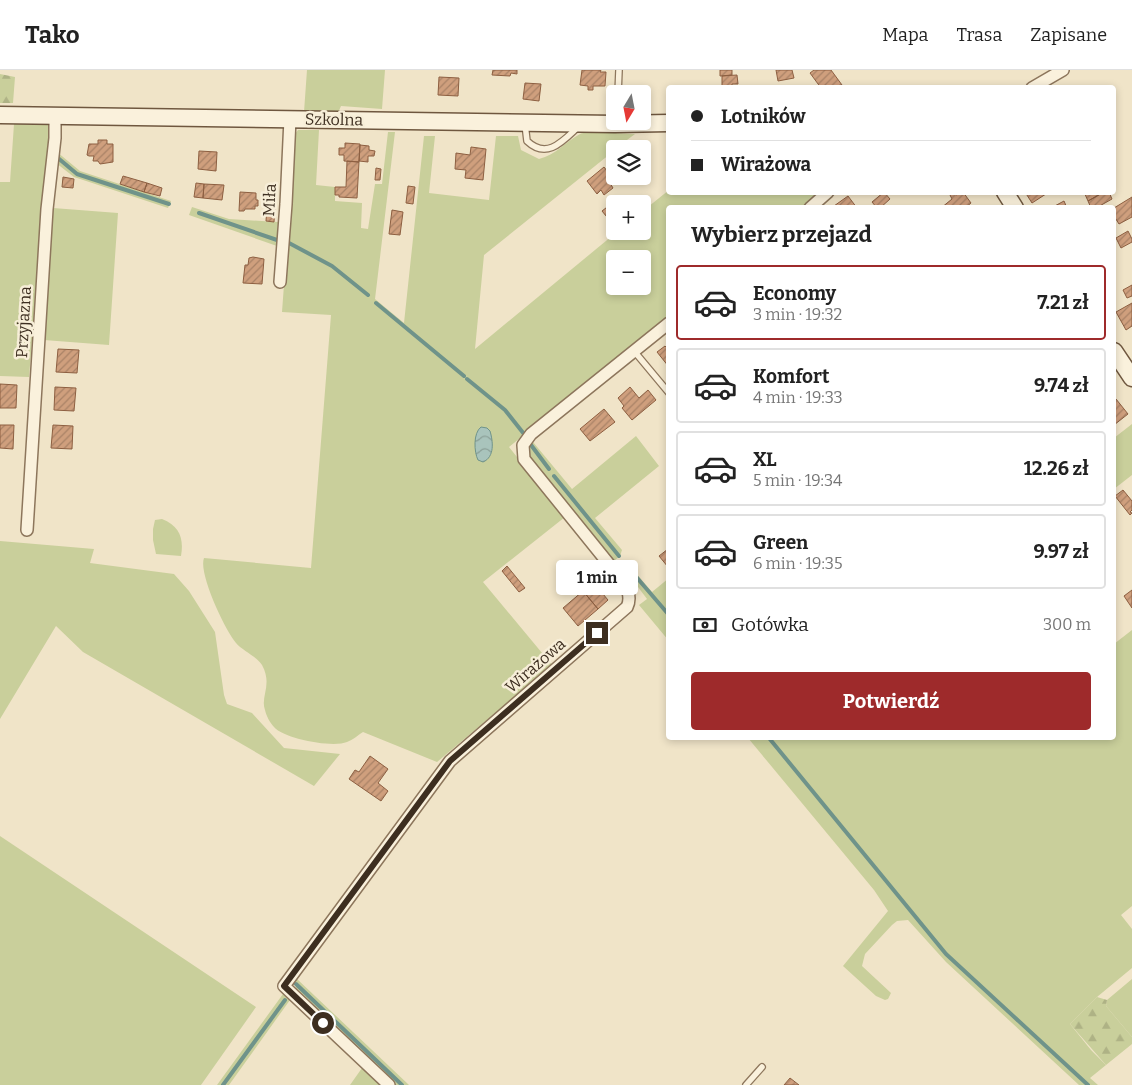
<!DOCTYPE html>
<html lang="pl">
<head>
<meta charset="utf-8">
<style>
  :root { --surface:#fff; --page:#f2f2f2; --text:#222; --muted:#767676; --line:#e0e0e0; --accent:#9e2a2b }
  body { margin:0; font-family:Bitter,serif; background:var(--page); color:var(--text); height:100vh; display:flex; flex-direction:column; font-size:19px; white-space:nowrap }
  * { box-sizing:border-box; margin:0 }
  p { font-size:16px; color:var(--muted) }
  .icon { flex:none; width:28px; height:28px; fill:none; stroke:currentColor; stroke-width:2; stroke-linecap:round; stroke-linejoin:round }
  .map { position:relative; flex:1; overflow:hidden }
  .drawer { position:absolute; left:666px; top:135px; width:450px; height:535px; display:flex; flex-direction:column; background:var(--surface); border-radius:5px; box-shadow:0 2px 8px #0003 }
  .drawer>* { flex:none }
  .guide { position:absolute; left:666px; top:15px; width:450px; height:110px; border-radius:5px; box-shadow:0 2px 8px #0003; display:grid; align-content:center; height:110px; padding:0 25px; background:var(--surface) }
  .needle { width:32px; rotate:190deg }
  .buttons { position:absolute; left:606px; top:15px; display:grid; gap:10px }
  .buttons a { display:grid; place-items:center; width:45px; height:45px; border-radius:5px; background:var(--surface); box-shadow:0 2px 8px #0003; font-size:25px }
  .end { position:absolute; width:22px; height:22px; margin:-11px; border:6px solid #3d2e20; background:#fff; box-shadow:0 0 0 2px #fff }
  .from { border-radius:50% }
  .bubble { position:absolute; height:35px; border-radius:5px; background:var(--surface); box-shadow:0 2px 8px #0003; font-size:16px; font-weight:700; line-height:35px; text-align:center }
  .guide b { display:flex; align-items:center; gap:18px; height:48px; font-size:19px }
  .guide b+b { border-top:1px solid var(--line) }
  .guide i { width:12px; height:12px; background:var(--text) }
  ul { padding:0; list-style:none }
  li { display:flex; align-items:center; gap:15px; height:75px; margin:0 10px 8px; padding:0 15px; border:2px solid var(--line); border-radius:5px }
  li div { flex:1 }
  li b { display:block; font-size:19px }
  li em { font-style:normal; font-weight:700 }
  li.active { border-color:var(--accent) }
  li>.icon { width:45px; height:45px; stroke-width:1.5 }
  h2 { padding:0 25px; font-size:22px; line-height:60px }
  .pay { display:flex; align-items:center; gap:12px; height:55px; padding:0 25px; font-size:19px }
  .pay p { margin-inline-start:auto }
  .button { display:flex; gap:10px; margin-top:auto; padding:10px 25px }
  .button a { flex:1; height:58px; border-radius:5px; background:var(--accent); color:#fff; font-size:20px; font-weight:700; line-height:58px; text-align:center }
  header { display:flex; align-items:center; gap:30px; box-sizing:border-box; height:70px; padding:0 25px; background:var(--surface); border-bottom:1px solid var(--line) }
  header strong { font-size:24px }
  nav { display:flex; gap:28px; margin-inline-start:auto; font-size:18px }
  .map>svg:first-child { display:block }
  .green { fill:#c9cf9b; fill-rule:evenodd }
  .forest { fill:url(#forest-firs) }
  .water { fill:url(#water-waves); stroke:#6f938a }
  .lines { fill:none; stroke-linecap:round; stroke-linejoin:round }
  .stream { stroke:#6f938a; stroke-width:4 }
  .building { fill:url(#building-hatch); stroke:#8d5f41 }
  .lane-casing { stroke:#8d765c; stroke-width:8 }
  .street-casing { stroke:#8d765c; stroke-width:14 }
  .secondary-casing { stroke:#6f573f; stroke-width:19 }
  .lane { stroke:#faf1dc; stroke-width:5.5 }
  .street { stroke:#faf1dc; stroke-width:11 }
  .secondary { stroke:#faf1dc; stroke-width:16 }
  .route { stroke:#3d2e20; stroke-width:6 }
  .labels { text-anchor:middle; stroke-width:5; stroke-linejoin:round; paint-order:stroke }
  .street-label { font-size:16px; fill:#3d2e20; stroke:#f7eed8 }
</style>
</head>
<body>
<header>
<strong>Tako</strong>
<nav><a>Mapa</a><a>Trasa</a><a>Zapisane</a></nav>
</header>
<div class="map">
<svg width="1132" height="1015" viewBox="0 0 1132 1015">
  <defs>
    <pattern id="forest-firs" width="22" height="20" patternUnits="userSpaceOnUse" patternTransform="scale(1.25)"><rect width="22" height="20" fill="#c9cf9b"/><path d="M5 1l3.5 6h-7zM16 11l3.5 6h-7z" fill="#aeb285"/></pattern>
    <pattern id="water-waves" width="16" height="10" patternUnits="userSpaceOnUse" patternTransform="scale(1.25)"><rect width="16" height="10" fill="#a9c4bc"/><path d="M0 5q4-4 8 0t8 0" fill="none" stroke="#8ba098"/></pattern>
    <pattern id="building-hatch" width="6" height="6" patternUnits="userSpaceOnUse" patternTransform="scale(1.25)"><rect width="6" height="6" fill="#cf9f7d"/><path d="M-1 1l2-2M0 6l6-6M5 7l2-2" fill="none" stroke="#a98266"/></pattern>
  </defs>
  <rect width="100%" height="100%" fill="#f0e4c8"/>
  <path class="green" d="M 307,0 L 385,0 L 382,39 L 341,36 L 338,43 L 304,42 Z
    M 14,54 L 50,55 L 29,307 L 0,306 L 0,112 L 10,112 Z
    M 298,60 L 319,60 L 316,115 L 335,117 L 335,131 L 362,133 L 361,158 L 368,159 L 375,114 L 382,114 L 388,62 L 395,62 L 375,229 L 404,253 L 424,66 L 435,66 L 429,123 L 489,130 L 496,66 L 518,66 L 521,80 L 539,89 C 556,85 565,72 580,64 C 586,60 625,64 635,64 L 615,79 L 615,80 L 484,185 L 475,279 L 618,161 L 642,161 L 643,141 L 669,120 L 669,122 L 821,123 L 802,137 L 669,138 L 669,247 L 509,377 L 565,447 L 483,512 L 552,595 L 437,692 L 363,662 C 358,665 353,670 347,672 C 333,678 284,669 274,657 C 270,653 266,645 265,640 C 260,626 273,615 262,595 C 256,586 243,581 236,573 C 225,560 198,503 204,488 L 311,498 L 331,245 L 282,242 L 295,64 ZM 615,189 L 642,189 L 642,216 L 615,216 Z
    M 57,82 L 80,101 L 171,131 L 168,138 L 74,107 L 56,93 Z
    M 192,137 L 229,149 L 278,152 L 277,176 L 189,145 Z
    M 53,138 L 118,143 L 109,275 L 44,270 Z
    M 1132,354 L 1132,405 L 1114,419 L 1114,368 Z
    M 636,366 L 659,396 L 595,448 L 622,480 L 620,486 L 614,491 L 528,384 L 528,376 L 533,372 L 572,419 Z
    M 162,449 C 180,456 184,469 181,486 L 156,484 L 153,470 L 153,459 L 155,450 Z
    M 0,471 L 94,479 L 90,493 L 174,504 L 189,521 L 215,562 L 224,625 L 227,634 L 252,643 L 284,678 L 340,684 L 314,716 L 83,582 L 56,556 L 0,649 Z
    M 630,502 L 635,502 L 652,522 L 669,508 L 669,571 L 639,535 L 647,529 L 629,505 Z
    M 1132,560 L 1132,836 L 1121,845 L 1132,859 L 1132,898 L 1097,927 L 1070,954 L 1091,980 L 1106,995 L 1090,1008 L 1098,1015 L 1079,1015 L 946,892 L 908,850 L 897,851 L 892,855 L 865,884 L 862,896 L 891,923 L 888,929 L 885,930 L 876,926 L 843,896 L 888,841 L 874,820 L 748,668 L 1114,668 L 1114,574 Z
    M 0,766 L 256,937 L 201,1015 L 0,1015 Z
    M 297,909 L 409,1015 L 395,1015 L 297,923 L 295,913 Z
    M 1132,909 L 1132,967 L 1106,936 L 1107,930 Z
    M 283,924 L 290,930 L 229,1015 L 217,1015 Z
    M 362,998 L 380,1015 L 350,1015 Z"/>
  <path class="forest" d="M 0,4 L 15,7 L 13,33 L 0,33 Z
    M 1097,927 L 1107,930 L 1106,936 L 1132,967 L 1132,974 L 1106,995 L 1070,954 Z"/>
  <path class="water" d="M 481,357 L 487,358 L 490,361 C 493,371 495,387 483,392 L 478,390 C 474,382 473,363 481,357 Z"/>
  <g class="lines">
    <path class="stream" d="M 58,88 L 77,104 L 169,134
      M 199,143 L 277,170
      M 289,173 L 332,196 L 368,225
      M 376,233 L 464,306
      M 467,309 L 505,340 L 524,364
      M 531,375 L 549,399
      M 554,406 L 619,486
      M 632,502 L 669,545
      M 769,668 L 946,884 L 1088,1015
      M 296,914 L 402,1015
      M 223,1015 L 285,930"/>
  </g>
  <path class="building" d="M 493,0 L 517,0 L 517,4 L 511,3 L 510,6 L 492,5 Z
    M 582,0 L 601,0 L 600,2 L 606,2 L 605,16 L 593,16 L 593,20 L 588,20 L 588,16 L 580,15 Z
    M 720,0 L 732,0 L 732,5 L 720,6 Z
    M 776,0 L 792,0 L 794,8 L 778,11 Z
    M 814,0 L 831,0 L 842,15 L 838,18 L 821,18 L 810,3 Z
    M 737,5 L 738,14 L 732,14 L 732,18 L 722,18 L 722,6 Z
    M 439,7 L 459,8 L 458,26 L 438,25 Z
    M 525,13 L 541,14 L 539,31 L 523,29 Z
    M 98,70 L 107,70 L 107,74 L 113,74 L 113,92 L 100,94 L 98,91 L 93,91 L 94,86 L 89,86 L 87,85 L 89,74 L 98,74 Z
    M 345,73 L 360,74 L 359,92 L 344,91 L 344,85 L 339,85 L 339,78 L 345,78 Z
    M 360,75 L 369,76 L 369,80 L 375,81 L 374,86 L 368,86 L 368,92 L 359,91 Z
    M 471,77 L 486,79 L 483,110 L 465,108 L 466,100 L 455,99 L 456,83 L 470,85 Z
    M 199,81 L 217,82 L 216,101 L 198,99 Z
    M 347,91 L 359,92 L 357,128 L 339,127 L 339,125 L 335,125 L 335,117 L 346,117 Z
    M 604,97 L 614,110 L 610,113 L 613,118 L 604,125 L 601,120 L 597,124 L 587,111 Z
    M 376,98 L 381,99 L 380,110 L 375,110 Z
    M 123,106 L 147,113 L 144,122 L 120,114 Z
    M 63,107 L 74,109 L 73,118 L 62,117 Z
    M 147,113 L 162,118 L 160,126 L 144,122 Z
    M 196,113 L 204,114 L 203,128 L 194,127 Z
    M 204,114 L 224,115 L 222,130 L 203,128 Z
    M 408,116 L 415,117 L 413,134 L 406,133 Z
    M 240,122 L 256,123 L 256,130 L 258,130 L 258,136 L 255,136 L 255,139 L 245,139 L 244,141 L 239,141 Z
    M 884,122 L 890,129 L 880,138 L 877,138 L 872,132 Z
    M 954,122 L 956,125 L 963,122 L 971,133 L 965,138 L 941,138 L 952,129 L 950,125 Z
    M 1025,122 L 1049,122 L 1032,133 Z
    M 1084,122 L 1104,122 L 1088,131 Z
    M 1104,122 L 1109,122 L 1112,129 L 1096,138 L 1091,138 L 1088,131 Z
    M 848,126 L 857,138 L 835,138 L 834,136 Z
    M 1132,127 L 1132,147 L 1119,154 L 1114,146 L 1114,138 Z
    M 1064,131 L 1067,138 L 1051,138 Z
    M 611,134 L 615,138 L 615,157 L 602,141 Z
    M 267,136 L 275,137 L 274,152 L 266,151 Z
    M 392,140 L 403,142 L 400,165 L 389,164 Z
    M 1128,161 L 1132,169 L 1132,172 L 1121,178 L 1116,168 Z
    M 253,187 L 264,189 L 262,214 L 243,213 L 245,195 L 248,195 L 249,188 Z
    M 1132,215 L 1132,226 L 1127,228 L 1123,220 Z
    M 1132,233 L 1132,256 L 1126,260 L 1116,242 Z
    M 665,276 L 669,280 L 669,297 L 657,282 Z
    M 58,279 L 79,280 L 77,303 L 56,302 Z
    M 0,314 L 17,315 L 16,338 L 0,338 Z
    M 55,317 L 76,318 L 74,341 L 54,340 Z
    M 630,317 L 639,328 L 648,320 L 656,330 L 632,350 L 622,338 L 624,336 L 618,328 Z
    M 1116,329 L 1128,344 L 1114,355 L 1114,330 Z
    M 604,339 L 615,352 L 590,371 L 580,359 Z
    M 0,355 L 14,355 L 13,379 L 0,378 Z
    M 53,355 L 73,356 L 72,379 L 51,378 Z
    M 1123,420 L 1132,431 L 1132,440 L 1130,442 L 1132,443 L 1130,445 L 1115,426 Z
    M 669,476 L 669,497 L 668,497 L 659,486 L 668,479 L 667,478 Z
    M 507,496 L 525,518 L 519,522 L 502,501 Z
    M 593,513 L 598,518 L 601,516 L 606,521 L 603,524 L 608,530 L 598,539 L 583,521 Z
    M 1132,520 L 1132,538 L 1124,526 Z
    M 583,521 L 598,539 L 578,556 L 563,538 Z
    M 370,686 L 388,699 L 378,713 L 388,721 L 381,731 L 349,709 L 355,700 L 359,702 Z
    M 790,1008 L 799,1015 L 784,1015 Z"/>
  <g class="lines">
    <defs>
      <path id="lane" d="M 618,24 L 619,0
        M 525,54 L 527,71 C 547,90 563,71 578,57
        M 634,281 L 669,323
        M 746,1015 L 762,997"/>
      <path id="street" d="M 1032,18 L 1063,0
        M 810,138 L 828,122
        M 280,212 L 286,134 L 290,49
        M 27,460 L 47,139 L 55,68 L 55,46
        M 389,1015 L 284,916 L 450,691 L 627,537 C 631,529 629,522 625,514 L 524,389 L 523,375 L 531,364 L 669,253"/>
      <path id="secondary" d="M 0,45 L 615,54 L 669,53
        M 1005,122 L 1015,138
        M 1114,281 L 1132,308"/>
    </defs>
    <use href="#lane" class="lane-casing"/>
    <use href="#street" class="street-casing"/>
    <use href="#secondary" class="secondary-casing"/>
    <use href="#lane" class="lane"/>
    <use href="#street" class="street"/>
    <use href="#secondary" class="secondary"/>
  </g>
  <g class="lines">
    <path class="route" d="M 323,953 L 284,916 L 450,691 L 597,563"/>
  </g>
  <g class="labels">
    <g class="street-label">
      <text transform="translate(334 49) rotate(1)" y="6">Szkolna</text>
      <text transform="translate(269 130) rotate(-87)" y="6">Miła</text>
      <text transform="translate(23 252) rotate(-87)" y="6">Przyjazna</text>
      <text transform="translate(535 595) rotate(-41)" y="6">Wirażowa</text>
    </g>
  </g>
</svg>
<div class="buttons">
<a><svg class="needle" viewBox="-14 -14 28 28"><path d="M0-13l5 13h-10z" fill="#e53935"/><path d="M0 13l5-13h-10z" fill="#767676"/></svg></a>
<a><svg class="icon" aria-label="layers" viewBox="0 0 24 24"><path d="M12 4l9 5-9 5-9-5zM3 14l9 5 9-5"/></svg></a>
<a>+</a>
<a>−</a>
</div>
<i class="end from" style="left:323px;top:953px"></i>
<i class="end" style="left:597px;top:563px"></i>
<div class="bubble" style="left:556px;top:490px;width:82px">1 min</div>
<div class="guide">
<b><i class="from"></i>Lotników</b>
<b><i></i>Wirażowa</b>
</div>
<section class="drawer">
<h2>Wybierz przejazd</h2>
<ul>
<li class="active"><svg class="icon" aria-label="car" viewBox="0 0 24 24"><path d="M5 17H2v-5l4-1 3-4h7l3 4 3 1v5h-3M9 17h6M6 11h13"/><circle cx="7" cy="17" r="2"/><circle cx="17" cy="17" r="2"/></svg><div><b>Economy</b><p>3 min · 19:32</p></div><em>7.21 zł</em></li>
<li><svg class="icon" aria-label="car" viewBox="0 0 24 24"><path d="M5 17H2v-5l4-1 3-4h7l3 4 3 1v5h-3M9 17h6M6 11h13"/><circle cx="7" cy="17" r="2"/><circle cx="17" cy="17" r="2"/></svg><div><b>Komfort</b><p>4 min · 19:33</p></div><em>9.74 zł</em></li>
<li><svg class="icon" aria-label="car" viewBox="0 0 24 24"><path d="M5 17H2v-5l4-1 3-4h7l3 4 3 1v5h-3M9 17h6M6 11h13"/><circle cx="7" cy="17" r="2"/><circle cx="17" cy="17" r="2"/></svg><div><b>XL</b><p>5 min · 19:34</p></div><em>12.26 zł</em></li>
<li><svg class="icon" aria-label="car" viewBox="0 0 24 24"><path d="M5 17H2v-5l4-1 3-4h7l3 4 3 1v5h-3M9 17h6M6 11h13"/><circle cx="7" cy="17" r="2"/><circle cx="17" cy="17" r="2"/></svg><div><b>Green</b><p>6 min · 19:35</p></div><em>9.97 zł</em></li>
</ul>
<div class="pay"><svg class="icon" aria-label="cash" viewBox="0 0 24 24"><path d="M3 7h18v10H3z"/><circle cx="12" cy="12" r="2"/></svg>Gotówka<p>300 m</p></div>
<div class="button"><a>Potwierdź</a></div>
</section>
</div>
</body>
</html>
